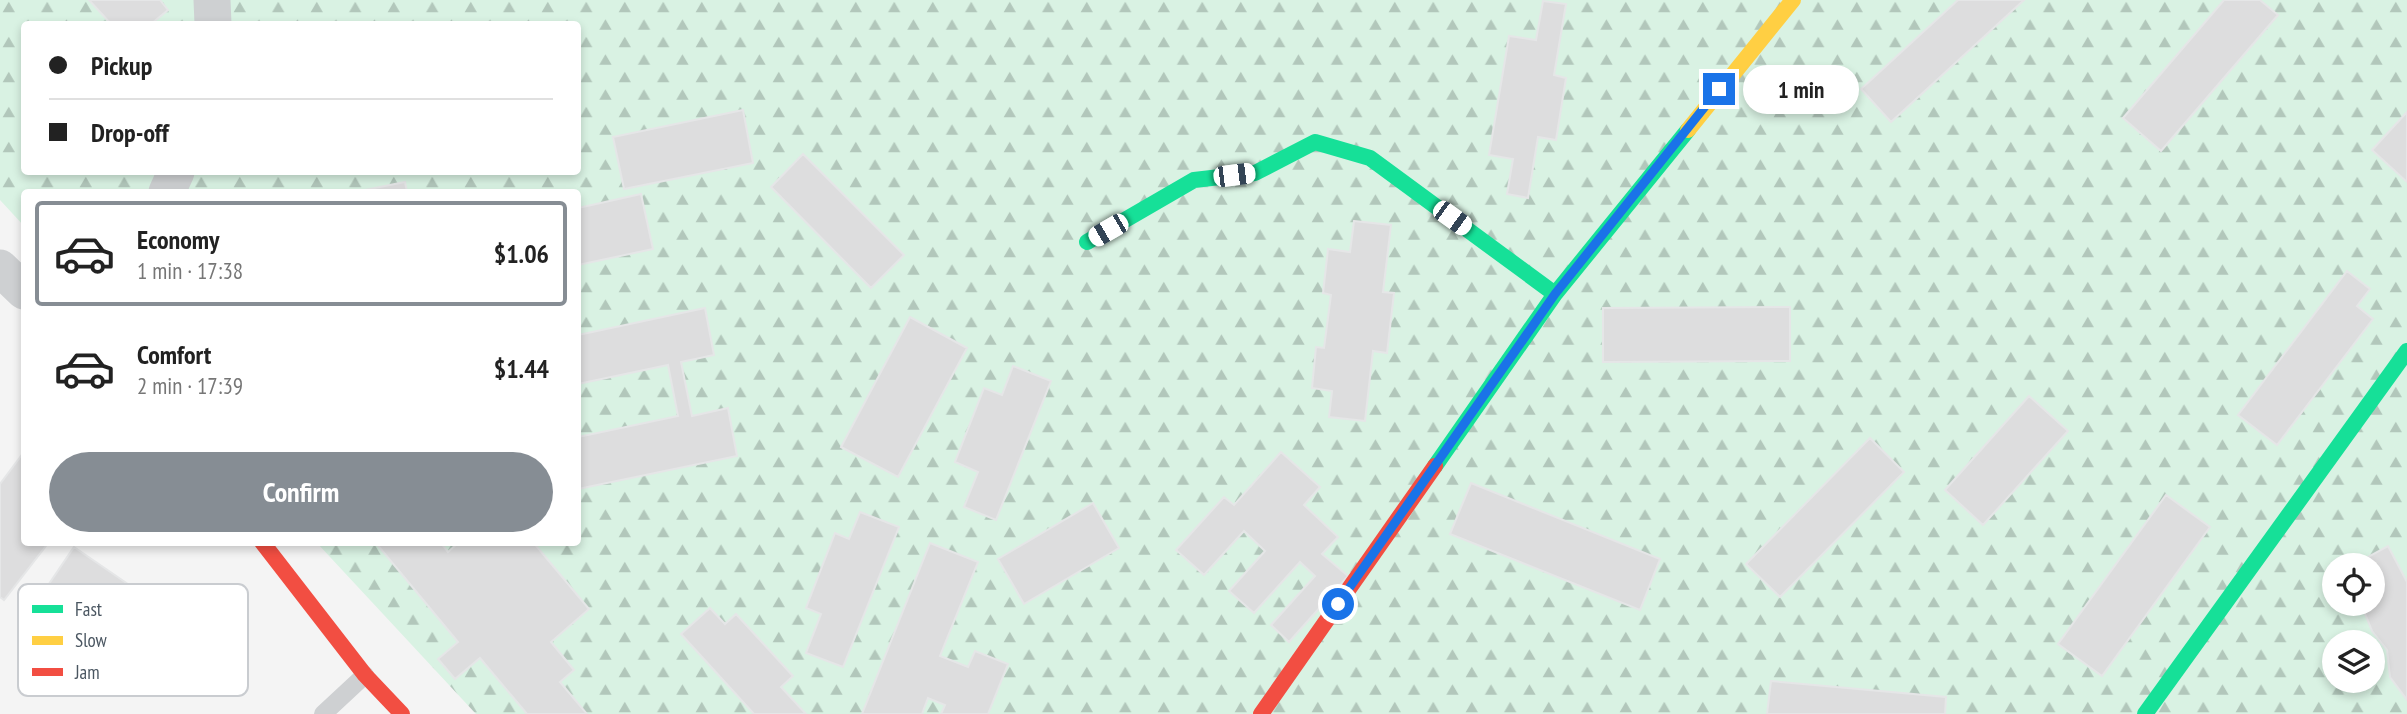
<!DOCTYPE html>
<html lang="en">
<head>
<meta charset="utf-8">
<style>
  :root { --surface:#fff; --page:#f2f2f2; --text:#222; --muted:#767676; --line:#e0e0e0; --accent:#868d94 }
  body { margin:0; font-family:"PT Sans Narrow",sans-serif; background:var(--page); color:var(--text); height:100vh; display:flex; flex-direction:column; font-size:26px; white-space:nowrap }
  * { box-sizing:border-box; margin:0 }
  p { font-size:23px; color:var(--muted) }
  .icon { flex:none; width:38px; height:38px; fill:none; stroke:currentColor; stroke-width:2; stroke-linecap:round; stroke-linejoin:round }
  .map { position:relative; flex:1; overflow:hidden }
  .panel { position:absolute; left:21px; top:189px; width:560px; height:357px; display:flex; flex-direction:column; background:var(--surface); border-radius:7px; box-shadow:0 4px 10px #0003 }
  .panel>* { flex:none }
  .banner { position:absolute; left:21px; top:21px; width:560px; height:154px; border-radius:7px; box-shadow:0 4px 10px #0003; display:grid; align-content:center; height:154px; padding:0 28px; background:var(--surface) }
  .controls { position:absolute; left:2322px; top:553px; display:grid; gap:14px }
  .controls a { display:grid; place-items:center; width:63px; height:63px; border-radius:50%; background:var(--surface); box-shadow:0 4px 10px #0003; font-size:35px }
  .end { position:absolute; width:32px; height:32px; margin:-16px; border:9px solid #1a73e8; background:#fff; box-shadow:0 0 0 4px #fff }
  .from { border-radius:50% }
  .bubble { position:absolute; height:49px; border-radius:24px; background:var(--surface); box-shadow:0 4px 10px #0003; font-size:23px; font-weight:600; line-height:49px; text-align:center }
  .car { position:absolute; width:21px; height:42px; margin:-21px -10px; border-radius:9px; box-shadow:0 0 5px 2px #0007; background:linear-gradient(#fff 24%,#345 0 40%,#fff 0 76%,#345 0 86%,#fff 0) }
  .banner b { display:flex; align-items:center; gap:24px; height:66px; font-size:26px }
  .banner b+b { border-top:2px solid var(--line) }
  .banner i { width:18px; height:18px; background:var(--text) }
  ul { padding:12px 0 0; list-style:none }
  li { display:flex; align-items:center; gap:21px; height:105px; margin:0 14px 10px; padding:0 14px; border:4px solid transparent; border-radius:7px }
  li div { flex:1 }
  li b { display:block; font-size:26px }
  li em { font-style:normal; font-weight:600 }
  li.on { border-color:var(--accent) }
  li>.icon { width:63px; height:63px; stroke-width:1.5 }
  .cta { display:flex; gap:14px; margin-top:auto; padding:14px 28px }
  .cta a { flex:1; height:80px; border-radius:42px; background:var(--accent); color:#fff; font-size:28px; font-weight:600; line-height:80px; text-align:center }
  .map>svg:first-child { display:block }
  .forest { fill:url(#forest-firs); fill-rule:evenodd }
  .building { fill:#ddddde; stroke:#e5e6e7; stroke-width:2 }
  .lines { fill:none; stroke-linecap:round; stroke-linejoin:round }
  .lane { stroke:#ced0d2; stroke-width:18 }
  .street { stroke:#ced0d2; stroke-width:37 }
  .fast { stroke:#16e098; stroke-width:16 }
  .slow { stroke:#ffcf43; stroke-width:16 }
  .jam { stroke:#f24e42; stroke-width:16 }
  .route { stroke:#1a73e8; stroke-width:9 }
  .key { fill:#fff; stroke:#c9ccd0; stroke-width:2 }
  .key-label { font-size:19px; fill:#4a5661 }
</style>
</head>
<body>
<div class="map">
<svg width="2407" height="714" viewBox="0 0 2407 714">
  <defs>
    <pattern id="forest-firs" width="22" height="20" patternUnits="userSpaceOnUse" patternTransform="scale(1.75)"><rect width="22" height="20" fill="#d9f2e3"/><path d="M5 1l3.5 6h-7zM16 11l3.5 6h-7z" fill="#b2c7bb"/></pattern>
  </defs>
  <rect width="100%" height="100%" fill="#f4f4f4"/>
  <path class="forest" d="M 0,0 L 2407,0 L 2407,714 L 476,714 L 317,543 L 578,542 L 578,192 L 24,192 L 24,226 L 0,200 ZM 24,24 L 578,24 L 578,172 L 24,172 ZM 2334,565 L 2373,565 L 2373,604 L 2334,604 ZM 2334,642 L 2373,642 L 2373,681 L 2334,681 Z"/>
  <path class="building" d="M 89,0 L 160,0 L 168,10 L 151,24 L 111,24 Z
    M 1958,0 L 2024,0 L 1891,122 L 1861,89 Z
    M 2224,0 L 2260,0 L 2278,15 L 2161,151 L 2123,118 Z
    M 1543,1 L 1566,4 L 1554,75 L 1566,78 L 1556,140 L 1538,137 L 1528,198 L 1507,194 L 1513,159 L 1489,155 L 1509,36 L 1536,40 Z
    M 743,110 L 753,163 L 624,189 L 613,137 Z
    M 2407,112 L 2407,182 L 2372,150 Z
    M 803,154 L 904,255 L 871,288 L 771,187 Z
    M 405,182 L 407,192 L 355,192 Z
    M 641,194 L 653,249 L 578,265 L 578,208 Z
    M 1354,221 L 1391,225 L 1383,292 L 1394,293 L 1387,353 L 1373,351 L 1365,421 L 1329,417 L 1332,391 L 1312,388 L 1316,347 L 1324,348 L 1331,295 L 1323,293 L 1328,249 L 1350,252 Z
    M 2347,271 L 2370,289 L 2357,306 L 2373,319 L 2277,445 L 2238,415 Z
    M 1790,307 L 1790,361 L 1603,362 L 1603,308 Z
    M 705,308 L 714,355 L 681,362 L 692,416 L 728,408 L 737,456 L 578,489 L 578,437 L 678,416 L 668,365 L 578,384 L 578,335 Z
    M 910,317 L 967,348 L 898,477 L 841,447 Z
    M 1013,366 L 1051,381 L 996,520 L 964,507 L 978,472 L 955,462 L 984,388 L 1002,395 Z
    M 2029,396 L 2068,431 L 1983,525 L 1945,490 Z
    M 1870,438 L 1904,472 L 1780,597 L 1746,564 Z
    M 24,452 L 24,542 L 49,542 L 4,600 L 0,597 L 0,484 Z
    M 1281,452 L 1320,487 L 1304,505 L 1338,537 L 1322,554 L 1348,576 L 1289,642 L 1271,625 L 1315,576 L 1300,562 L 1254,613 L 1229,591 L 1265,551 L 1244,531 L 1204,575 L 1176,550 L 1224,497 L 1234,505 Z
    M 1471,483 L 1660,559 L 1640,610 L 1450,534 Z
    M 2166,495 L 2210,527 L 2102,676 L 2058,644 Z
    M 1093,503 L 1119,548 L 1024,604 L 998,559 Z
    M 860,512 L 899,527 L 843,667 L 806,653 L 821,614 L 806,608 L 835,533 L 849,539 Z
    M 375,542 L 440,542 L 448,552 L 459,542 L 533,542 L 589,609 L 551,642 L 574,670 L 560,682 L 587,714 L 527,714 L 480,658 L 455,679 L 438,659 L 458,642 Z
    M 930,543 L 978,562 L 940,656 L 968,667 L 975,651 L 1008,664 L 988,714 L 941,714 L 945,705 L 928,698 L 922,714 L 862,714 Z
    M 2388,546 L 2407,582 L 2407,700 L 2390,677 L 2387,650 L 2372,631 L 2361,604 L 2373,604 L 2373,565 L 2367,565 L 2366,558 Z
    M 74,547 L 173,615 L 134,674 L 34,606 Z
    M 710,608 L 725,624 L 736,614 L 793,676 L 781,687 L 806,714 L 754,714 L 681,634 Z
    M 1771,681 L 1946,697 L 1945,714 L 1767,714 Z"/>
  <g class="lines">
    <path class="lane" d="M 323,714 L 365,675"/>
    <path class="street" d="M 212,0 L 213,24
      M 167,192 L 176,172
      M 0,268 L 24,291"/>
    <path class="fast" d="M 1087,242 L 1194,180 L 1255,173 L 1315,142 L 1370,158 L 1555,294
      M 1435,466 L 1555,294 L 1688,130
      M 2145,714 L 2407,351"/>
    <path class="slow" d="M 1688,130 L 1793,0"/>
    <path class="jam" d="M 262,542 L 365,675 L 402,714
      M 1261,714 L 1435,466"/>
  </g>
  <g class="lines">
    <path class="route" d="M 1338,604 L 1555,294 L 1719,89"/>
  </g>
  <rect x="18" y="584" width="230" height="112" rx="10" class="key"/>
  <rect x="32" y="605" width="31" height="8" fill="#16e098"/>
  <rect x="32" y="636" width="31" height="9" fill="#ffcf43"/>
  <rect x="32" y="668" width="31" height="8" fill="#f24e42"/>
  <g class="key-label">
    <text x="75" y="616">Fast</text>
    <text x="75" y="647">Slow</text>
    <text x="75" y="679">Jam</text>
  </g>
</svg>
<div class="controls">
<a><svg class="icon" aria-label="locate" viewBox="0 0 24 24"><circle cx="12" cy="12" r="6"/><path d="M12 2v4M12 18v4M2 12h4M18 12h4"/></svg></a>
<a><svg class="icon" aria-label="layers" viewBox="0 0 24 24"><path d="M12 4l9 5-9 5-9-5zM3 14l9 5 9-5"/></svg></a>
</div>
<i class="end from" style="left:1338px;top:604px"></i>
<i class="end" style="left:1719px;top:89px"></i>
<div class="bubble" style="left:1743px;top:65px;width:116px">1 min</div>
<i class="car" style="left:1234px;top:175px;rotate:83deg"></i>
<i class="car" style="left:1452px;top:218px;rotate:126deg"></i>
<i class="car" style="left:1108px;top:230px;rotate:240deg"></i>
<div class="banner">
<b><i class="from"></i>Pickup</b>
<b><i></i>Drop-off</b>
</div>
<section class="panel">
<ul>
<li class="on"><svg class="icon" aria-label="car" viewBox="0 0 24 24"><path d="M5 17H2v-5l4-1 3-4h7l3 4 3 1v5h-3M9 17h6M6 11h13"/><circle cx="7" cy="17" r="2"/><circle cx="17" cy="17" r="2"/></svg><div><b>Economy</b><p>1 min · 17:38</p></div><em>$1.06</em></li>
<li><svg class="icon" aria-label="car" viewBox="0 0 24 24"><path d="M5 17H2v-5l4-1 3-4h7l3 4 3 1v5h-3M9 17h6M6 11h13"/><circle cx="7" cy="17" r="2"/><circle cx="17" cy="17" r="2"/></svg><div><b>Comfort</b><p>2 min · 17:39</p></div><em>$1.44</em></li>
</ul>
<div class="cta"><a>Confirm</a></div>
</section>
</div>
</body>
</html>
